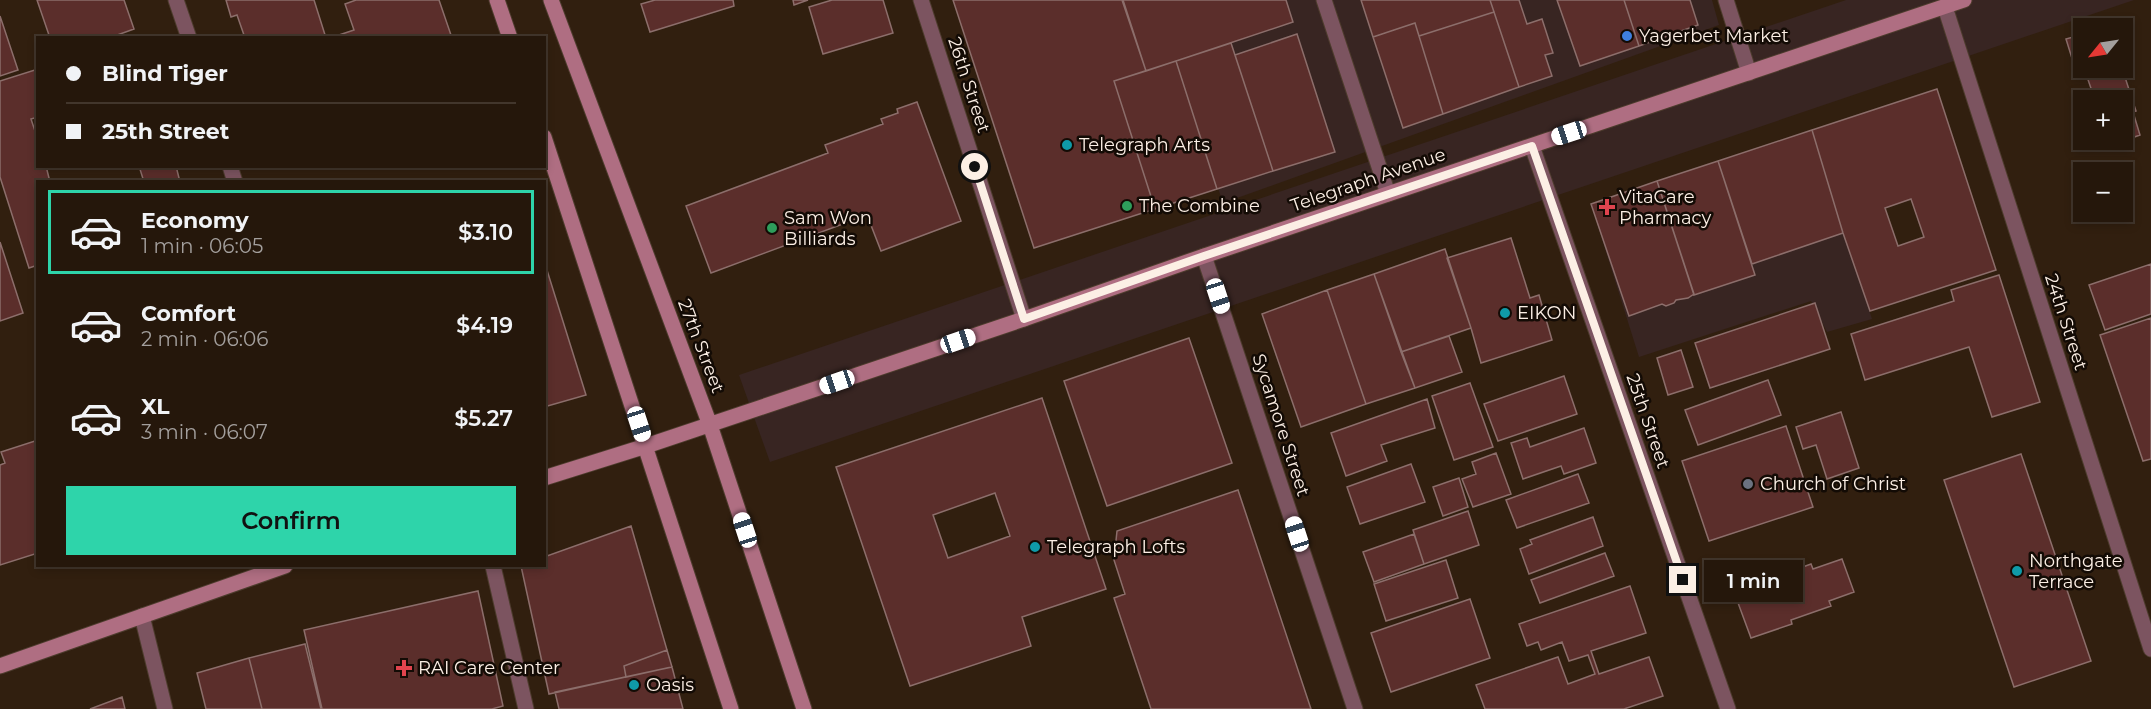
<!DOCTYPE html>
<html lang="en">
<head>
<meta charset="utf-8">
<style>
  :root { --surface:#25170b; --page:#312419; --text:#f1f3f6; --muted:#a39f9d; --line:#42362c; --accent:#2ed4aa }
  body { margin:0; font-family:Montserrat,sans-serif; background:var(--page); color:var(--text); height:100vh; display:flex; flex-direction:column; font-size:22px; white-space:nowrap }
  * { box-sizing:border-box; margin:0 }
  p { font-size:20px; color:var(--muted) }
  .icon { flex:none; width:33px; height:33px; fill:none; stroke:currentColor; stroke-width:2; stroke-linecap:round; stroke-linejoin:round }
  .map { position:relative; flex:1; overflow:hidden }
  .panel { position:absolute; left:36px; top:180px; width:510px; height:387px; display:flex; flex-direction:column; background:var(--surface); border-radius:0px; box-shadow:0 3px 9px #0003,0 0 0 2px var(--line) }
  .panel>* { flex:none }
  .guide { position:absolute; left:36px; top:36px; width:510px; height:132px; border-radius:0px; box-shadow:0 3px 9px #0003,0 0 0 2px var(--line); display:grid; align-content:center; height:132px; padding:0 30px; background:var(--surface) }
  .needle { width:39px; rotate:240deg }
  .tools { position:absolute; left:2073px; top:18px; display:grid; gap:12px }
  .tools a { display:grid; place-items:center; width:60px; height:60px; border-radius:0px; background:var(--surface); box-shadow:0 3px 9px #0003,0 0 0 2px var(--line); font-size:30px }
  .end { position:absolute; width:27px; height:27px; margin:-14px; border:8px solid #fcefe5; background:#111; box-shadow:0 0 0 3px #111 }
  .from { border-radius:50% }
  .bubble { position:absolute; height:42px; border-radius:0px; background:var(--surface); box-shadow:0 3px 9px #0003,0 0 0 2px var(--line); font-size:20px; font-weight:600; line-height:42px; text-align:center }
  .car { position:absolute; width:18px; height:36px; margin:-18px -9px; border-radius:8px; box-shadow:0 0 4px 2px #0007; background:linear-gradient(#fff 24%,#345 0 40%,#fff 0 76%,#345 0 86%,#fff 0) }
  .guide b { display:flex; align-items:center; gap:21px; height:57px; font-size:22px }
  .guide b+b { border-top:2px solid var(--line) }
  .guide i { width:15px; height:15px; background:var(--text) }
  ul { padding:10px 0 0; list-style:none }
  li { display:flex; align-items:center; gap:18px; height:84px; margin:0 12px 9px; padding:0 18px; border:3px solid transparent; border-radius:0px }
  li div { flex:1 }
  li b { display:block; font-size:22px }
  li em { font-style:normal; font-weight:600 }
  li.active { border-color:var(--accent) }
  li>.icon { width:54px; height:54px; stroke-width:1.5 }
  .cta { display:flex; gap:12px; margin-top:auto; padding:12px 30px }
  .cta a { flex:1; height:69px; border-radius:0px; background:var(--accent); color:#111; font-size:24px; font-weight:600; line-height:69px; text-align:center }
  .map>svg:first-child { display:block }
  .commercial { fill:#382522 }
  .building { fill:#5b2e2b; stroke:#8c6e6b; stroke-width:1.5; fill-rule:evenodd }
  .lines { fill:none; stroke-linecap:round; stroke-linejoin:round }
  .street-casing { stroke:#4d3c2d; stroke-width:17 }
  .secondary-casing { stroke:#4d3c2d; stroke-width:17 }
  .street { stroke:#7c5460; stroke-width:15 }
  .secondary { stroke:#af6e82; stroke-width:15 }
  .route { stroke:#fcefe5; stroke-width:8 }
  .shop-dot { fill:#3f7fe0; stroke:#130b05; stroke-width:2 }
  .culture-dot { fill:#0f9aa8; stroke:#130b05; stroke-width:2 }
  .leisure-dot { fill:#2e9e5b; stroke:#130b05; stroke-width:2 }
  .health-dot { fill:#e0444e; stroke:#130b05; stroke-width:2 }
  .worship-dot { fill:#6b7280; stroke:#130b05; stroke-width:2 }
  .labels { text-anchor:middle; stroke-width:5; stroke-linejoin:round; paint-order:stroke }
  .poi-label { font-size:18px; fill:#fcefe5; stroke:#130b05; text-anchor:start }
  .street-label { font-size:18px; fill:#fcefe5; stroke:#130b05 }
</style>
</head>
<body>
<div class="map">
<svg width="2151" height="709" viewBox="0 0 2151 709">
  <rect width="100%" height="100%" fill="#311f0f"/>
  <path class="commercial" d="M 1122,0 L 1712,0 L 1719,25 L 1223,203 L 1176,62 L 1146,71 Z
    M 1846,0 L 2134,0 L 770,462 L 739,375 Z
    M 1812,130 L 1872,319 L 1827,332 L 1811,301 L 1639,357 L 1591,204 Z"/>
  <path class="building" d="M 37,0 L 124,0 L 134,29 L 109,38 L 50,38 Z
    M 226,0 L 314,0 L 326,38 L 245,38 L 237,15 L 231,17 Z
    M 356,0 L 439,0 L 452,38 L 330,38 L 354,30 L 345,4 Z
    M 655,0 L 733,0 L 734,6 L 650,32 L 641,4 Z
    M 793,0 L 808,0 L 794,5 Z
    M 832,0 L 883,0 L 893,33 L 823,54 L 809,7 Z
    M 953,0 L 1122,0 L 1146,71 L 1114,81 L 1155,209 L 1034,248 Z
    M 1123,0 L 1286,0 L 1293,22 L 1146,71 Z
    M 1361,0 L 1490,0 L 1494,12 L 1419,36 L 1415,23 L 1373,37 Z
    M 1490,0 L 1519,0 L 1527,24 L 1542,19 L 1553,53 L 1545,55 L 1552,76 L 1519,87 Z
    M 1557,0 L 1624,0 L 1639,46 L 1580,66 Z
    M 1624,0 L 1690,0 L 1698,25 L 1639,46 Z
    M 1494,12 L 1519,87 L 1443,114 L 1419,36 Z
    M 0,16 L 18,70 L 0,76 Z
    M 1415,23 L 1443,114 L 1403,128 L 1373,37 Z
    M 1297,34 L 1335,152 L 1273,171 L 1235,55 Z
    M 2084,34 L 2084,65 L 2075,68 L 2066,39 Z
    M 1231,43 L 1273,171 L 1217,189 L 1176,61 Z
    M 1176,61 L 1217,189 L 1155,209 L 1114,81 Z
    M 2084,68 L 2122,68 L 2136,111 L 2133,112 L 2140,135 L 2129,139 L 2122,121 L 2122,100 L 2095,100 Z
    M 38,69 L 38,117 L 31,119 L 38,140 L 38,166 L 46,166 L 50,182 L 38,182 L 38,265 L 29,268 L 0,177 L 0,81 Z
    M 1937,89 L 1996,270 L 1870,311 L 1843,233 L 1812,130 ZM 1911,199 L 1924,237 L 1898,246 L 1885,208 Z
    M 917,102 L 961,221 L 881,251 L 867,215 L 711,273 L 686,206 L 828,153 L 825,145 L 883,124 L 881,119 L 898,113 L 897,109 Z
    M 1812,130 L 1843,233 L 1752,264 L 1718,161 Z
    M 1718,161 L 1755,275 L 1694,295 L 1657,181 Z
    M 139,166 L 176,166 L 180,182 L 144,182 Z
    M 1657,181 L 1694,294 L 1688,298 L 1676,300 L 1674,303 L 1666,306 L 1662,304 L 1629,316 L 1591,204 Z
    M 1511,238 L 1530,298 L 1539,295 L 1552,340 L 1481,363 L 1471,328 L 1447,258 Z
    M 0,242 L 23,313 L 0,321 Z
    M 1445,249 L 1471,328 L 1401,352 L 1374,274 Z
    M 2151,264 L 2151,314 L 2105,330 L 2089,285 Z
    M 544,267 L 546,267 L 586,395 L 544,407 Z
    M 1374,274 L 1415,388 L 1366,404 L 1327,290 Z
    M 1999,275 L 2040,402 L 1992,417 L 1969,347 L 1865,380 L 1851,334 L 1954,301 L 1951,290 Z
    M 1327,290 L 1366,404 L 1301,427 L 1262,314 Z
    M 1815,303 L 1830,349 L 1710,388 L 1695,343 Z
    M 2151,318 L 2151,459 L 2143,461 L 2100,335 Z
    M 1449,336 L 1462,372 L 1415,388 L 1401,352 Z
    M 1189,338 L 1232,463 L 1107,506 L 1064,381 Z
    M 1681,350 L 1693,387 L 1668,395 L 1657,358 Z
    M 1564,376 L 1577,414 L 1498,441 L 1484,404 Z
    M 1768,380 L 1781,415 L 1698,445 L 1685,410 Z
    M 1470,383 L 1493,447 L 1454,460 L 1432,396 Z
    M 1042,398 L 1106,589 L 1022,617 L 1031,646 L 910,686 L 836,467 ZM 995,493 L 1010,536 L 948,558 L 933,515 Z
    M 1427,399 L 1435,428 L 1381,445 L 1387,461 L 1346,476 L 1331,433 Z
    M 1841,412 L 1859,468 L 1827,479 L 1816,445 L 1803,449 L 1796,427 Z
    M 1786,426 L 1813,507 L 1709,541 L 1682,461 Z
    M 1584,428 L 1596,463 L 1564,474 L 1561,466 L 1523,479 L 1511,443 L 1527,438 L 1530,447 Z
    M 38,440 L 38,553 L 0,565 L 0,465 L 5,463 L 1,452 Z
    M 1496,453 L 1511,494 L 1473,507 L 1462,479 L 1476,474 L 1472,462 Z
    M 2021,454 L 2091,661 L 2014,687 L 1944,480 Z
    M 1411,464 L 1425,502 L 1360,524 L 1347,487 Z
    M 1578,474 L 1589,503 L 1517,528 L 1506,500 Z
    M 1459,478 L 1468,507 L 1443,516 L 1433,487 Z
    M 1238,490 L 1311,709 L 1151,709 L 1114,598 L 1125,594 L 1114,560 L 1117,531 Z
    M 1468,511 L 1479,545 L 1424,564 L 1413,530 Z
    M 1593,517 L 1603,546 L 1529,574 L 1520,549 L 1532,544 L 1530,540 Z
    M 631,526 L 667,650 L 624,666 L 626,677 L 549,694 L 521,566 L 544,566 L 544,557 Z
    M 1414,534 L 1424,564 L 1374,582 L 1363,552 Z
    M 1605,553 L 1614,576 L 1540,603 L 1531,580 Z
    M 1842,559 L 1854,592 L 1829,601 L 1831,606 L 1791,620 L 1792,624 L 1751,638 L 1734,592 L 1811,564 L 1813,569 Z
    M 1446,560 L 1458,598 L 1386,621 L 1374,584 Z
    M 1630,586 L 1646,633 L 1591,651 L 1599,674 L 1649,657 L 1663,696 L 1624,709 L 1485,709 L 1476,685 L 1558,657 L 1568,684 L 1595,674 L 1588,655 L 1569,661 L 1562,642 L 1541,650 L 1538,642 L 1527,646 L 1519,624 Z
    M 478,591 L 503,706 L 492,709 L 322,709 L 304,630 Z
    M 1470,599 L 1490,658 L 1391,692 L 1371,633 Z
    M 305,644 L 321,709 L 262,709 L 249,658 Z
    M 667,650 L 672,667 L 626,677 L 624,666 Z
    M 249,658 L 262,709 L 206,709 L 197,673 Z
    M 672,667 L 683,709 L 559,709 L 555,692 Z
    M 122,697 L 125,709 L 90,709 Z"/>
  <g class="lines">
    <defs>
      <path id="street" d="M 176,0 L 189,38
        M 921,0 L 1024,319
        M 1324,0 L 1388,194
        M 1726,0 L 1749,73
        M 1945,7 L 2151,649
        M 1532,146 L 1728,709
        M 230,166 L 235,182
        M 1204,256 L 1355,709
        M 493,566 L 526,709
        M 142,616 L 165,709"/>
      <path id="secondary" d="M 497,0 L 510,38
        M 551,0 L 710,425 L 804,709
        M 544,137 L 731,709
        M 544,478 L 646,446 L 1024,319 L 1204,256 L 1964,0
        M 0,666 L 285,566"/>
    </defs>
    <use href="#street" class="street-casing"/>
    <use href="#secondary" class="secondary-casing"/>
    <use href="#street" class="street"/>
    <use href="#secondary" class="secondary"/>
  </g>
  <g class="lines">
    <path class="route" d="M 975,167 L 1024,319 L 1204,256 L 1532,146 L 1683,580"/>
  </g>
  <circle class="shop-dot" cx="1627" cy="36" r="6"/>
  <g class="culture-dot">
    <circle cx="1067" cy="145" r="6"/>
    <circle cx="1505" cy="313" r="6"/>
    <circle cx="1035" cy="547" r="6"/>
    <circle cx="2017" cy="571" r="6"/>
    <circle cx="634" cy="685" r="6"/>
  </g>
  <g class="leisure-dot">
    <circle cx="1127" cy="206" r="6"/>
    <circle cx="772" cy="228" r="6"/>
  </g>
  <g class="health-dot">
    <path d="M1604 198h6v6h6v6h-6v6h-6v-6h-6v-6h6z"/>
    <path d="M401 659h6v6h6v6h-6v6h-6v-6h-6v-6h6z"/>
  </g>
  <circle class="worship-dot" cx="1748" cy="484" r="6"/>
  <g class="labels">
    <g class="poi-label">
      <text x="1639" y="42">Yagerbet Market</text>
      <text x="1079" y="151">Telegraph Arts</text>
      <text x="1619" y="203">VitaCare<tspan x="1619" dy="21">Pharmacy</tspan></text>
      <text x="1139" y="212">The Combine</text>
      <text x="784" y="224">Sam Won<tspan x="784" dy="21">Billiards</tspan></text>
      <text x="1517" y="319">EIKON</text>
      <text x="1760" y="490">Church of Christ</text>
      <text x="1047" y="553">Telegraph Lofts</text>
      <text x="2029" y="567">Northgate<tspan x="2029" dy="21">Terrace</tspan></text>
      <text x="418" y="674">RAI Care Center</text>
      <text x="646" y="691">Oasis</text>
    </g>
    <g class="street-label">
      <text transform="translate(969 85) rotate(72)" y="6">26th Street</text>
      <text transform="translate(1368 180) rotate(-19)" y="6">Telegraph Avenue</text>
      <text transform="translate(2066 322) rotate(72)" y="6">24th Street</text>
      <text transform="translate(701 346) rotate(69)" y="6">27th Street</text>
      <text transform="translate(1648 421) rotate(71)" y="6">25th Street</text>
      <text transform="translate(1281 425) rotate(72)" y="6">Sycamore Street</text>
    </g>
  </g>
</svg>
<div class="tools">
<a><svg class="needle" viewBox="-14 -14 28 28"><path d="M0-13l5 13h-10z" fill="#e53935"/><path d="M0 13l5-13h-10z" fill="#a39f9d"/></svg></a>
<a>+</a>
<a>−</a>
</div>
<i class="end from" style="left:975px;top:167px"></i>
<i class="end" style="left:1683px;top:580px"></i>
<div class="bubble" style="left:1704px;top:560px;width:99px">1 min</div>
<i class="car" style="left:1569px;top:133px;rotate:252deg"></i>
<i class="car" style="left:1218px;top:296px;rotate:162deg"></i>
<i class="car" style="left:958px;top:341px;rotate:71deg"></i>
<i class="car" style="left:837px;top:382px;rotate:251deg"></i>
<i class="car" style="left:639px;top:424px;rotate:162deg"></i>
<i class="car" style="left:745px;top:530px;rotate:342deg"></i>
<i class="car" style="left:1297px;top:534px;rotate:342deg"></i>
<div class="guide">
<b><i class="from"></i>Blind Tiger</b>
<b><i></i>25th Street</b>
</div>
<section class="panel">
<ul>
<li class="active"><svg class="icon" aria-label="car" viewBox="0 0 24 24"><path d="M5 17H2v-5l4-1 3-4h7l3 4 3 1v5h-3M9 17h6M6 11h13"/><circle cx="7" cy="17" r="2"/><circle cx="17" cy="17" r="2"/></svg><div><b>Economy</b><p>1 min · 06:05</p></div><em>$3.10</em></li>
<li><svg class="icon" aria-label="car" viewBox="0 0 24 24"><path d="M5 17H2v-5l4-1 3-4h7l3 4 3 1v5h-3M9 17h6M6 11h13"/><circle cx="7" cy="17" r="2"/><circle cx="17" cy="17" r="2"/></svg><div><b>Comfort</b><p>2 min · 06:06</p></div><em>$4.19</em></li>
<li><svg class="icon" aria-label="car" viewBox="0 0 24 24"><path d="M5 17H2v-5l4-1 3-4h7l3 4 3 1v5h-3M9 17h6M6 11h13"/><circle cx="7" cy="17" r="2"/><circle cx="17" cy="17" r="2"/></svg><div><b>XL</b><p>3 min · 06:07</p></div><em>$5.27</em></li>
</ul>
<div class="cta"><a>Confirm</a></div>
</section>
</div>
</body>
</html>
